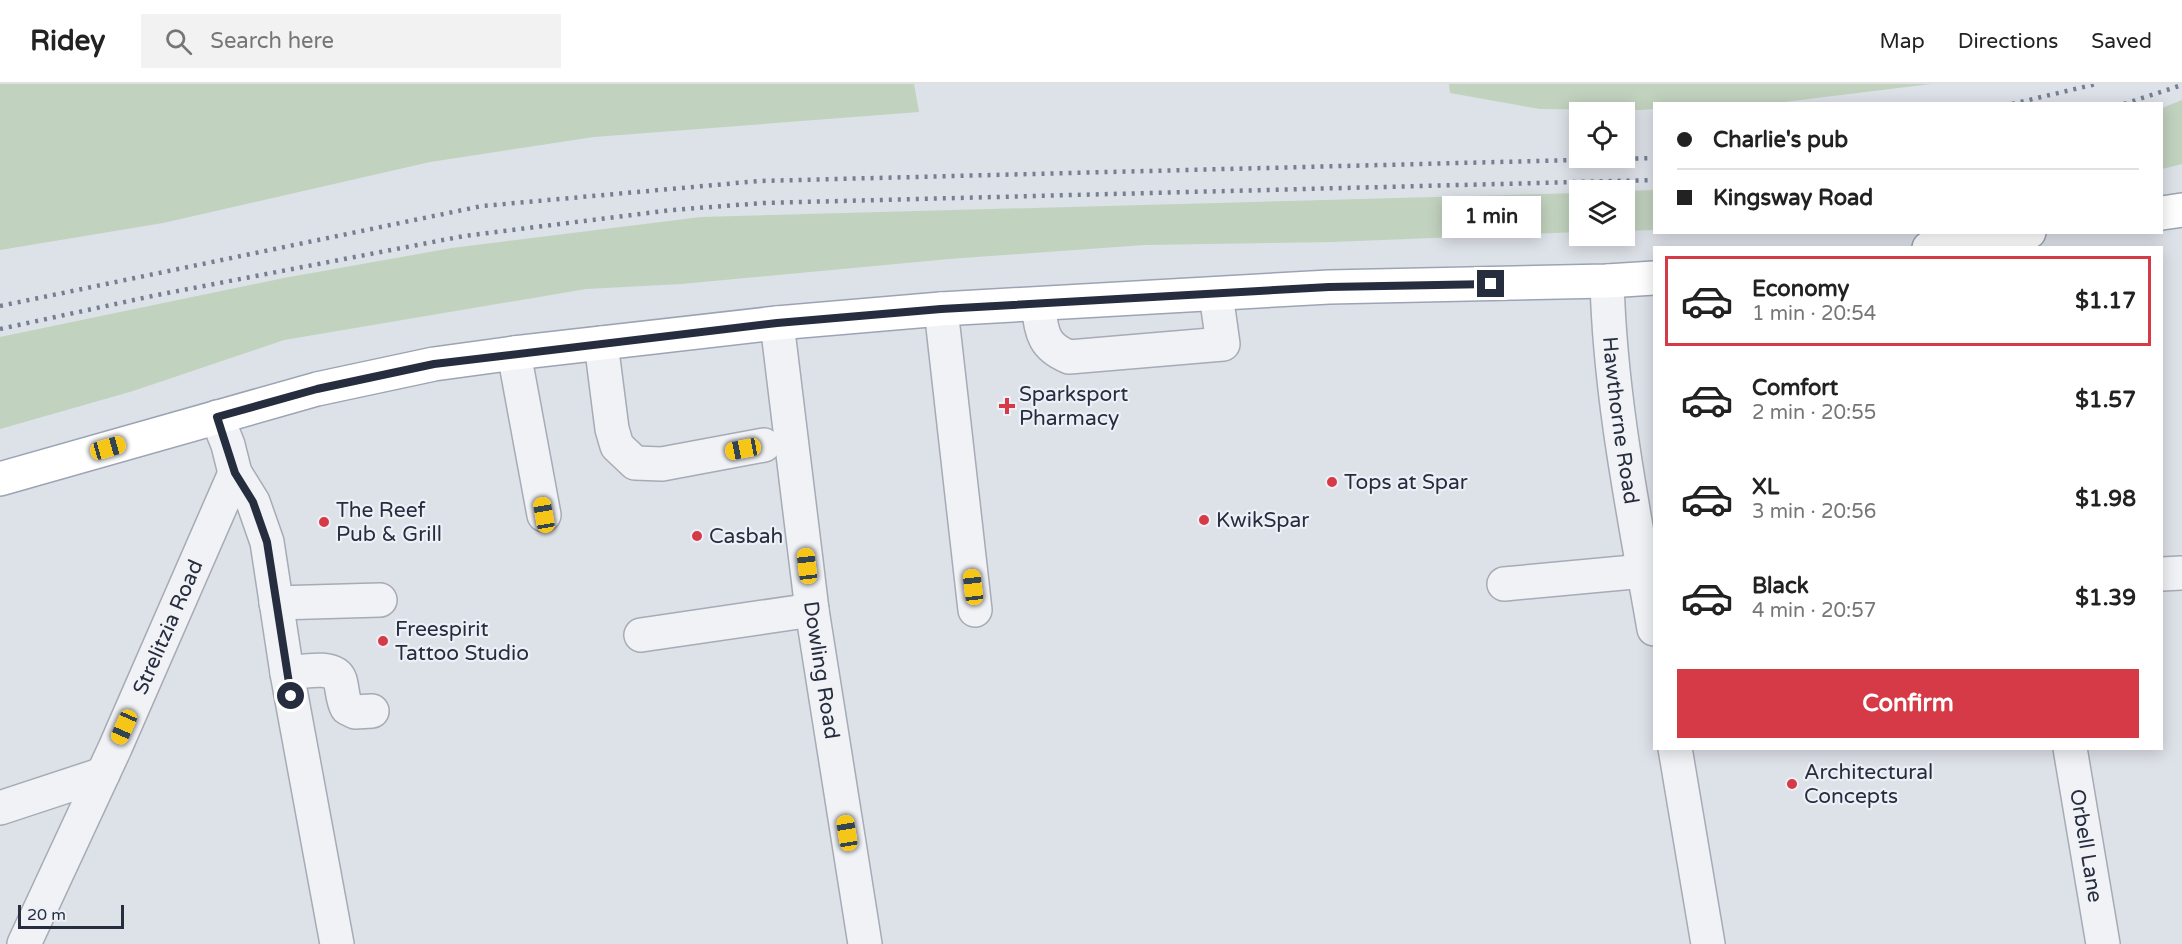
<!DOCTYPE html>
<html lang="en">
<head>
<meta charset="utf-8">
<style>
  :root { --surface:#fff; --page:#f2f2f2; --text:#222; --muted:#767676; --line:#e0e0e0; --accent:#d53a46 }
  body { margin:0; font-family:"Varela Round",sans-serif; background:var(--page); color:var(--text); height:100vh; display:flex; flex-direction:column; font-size:22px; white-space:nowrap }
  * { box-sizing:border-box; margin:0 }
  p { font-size:20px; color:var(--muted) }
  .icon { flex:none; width:33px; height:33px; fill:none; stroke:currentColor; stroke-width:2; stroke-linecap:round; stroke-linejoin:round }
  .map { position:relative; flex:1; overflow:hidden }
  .panel { position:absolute; left:1653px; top:162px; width:510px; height:504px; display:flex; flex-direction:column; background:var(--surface); border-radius:0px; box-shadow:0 3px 15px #0003 }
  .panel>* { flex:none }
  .guide { position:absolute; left:1653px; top:18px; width:510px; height:132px; border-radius:0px; box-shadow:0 3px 15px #0003; display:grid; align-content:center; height:132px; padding:0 24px; background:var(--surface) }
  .controls { position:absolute; left:1569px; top:18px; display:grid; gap:12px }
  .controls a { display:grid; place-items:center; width:66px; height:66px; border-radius:0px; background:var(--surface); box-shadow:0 3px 15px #0003; font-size:30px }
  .scale { position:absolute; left:18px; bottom:15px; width:106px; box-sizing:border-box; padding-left:6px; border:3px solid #262d3f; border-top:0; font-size:16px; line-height:21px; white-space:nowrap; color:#262d3f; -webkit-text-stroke:4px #edf0f6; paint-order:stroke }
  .end { position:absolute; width:27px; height:27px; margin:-14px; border:8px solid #262d3f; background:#fff; box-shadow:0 0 0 3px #fff }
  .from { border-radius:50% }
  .bubble { position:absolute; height:42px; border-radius:0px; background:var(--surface); box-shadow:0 3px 15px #0003; font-size:20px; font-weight:700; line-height:42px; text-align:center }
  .car { position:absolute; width:18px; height:36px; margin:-18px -9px; border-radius:8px; box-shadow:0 0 4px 2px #0007; background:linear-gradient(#f5c518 24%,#345 0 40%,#f5c518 0 76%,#345 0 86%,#f5c518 0) }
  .guide b { display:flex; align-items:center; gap:21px; height:57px; font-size:22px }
  .guide b+b { border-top:2px solid var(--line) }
  .guide i { width:15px; height:15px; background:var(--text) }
  ul { padding:10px 0 0; list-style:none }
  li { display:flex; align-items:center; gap:18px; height:90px; margin:0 12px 9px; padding:0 12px; border:3px solid transparent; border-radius:0px }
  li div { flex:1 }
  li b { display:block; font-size:22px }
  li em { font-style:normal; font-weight:700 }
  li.on { border-color:var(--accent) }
  li>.icon { width:54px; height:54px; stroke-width:1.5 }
  .cta { display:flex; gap:12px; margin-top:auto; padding:12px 24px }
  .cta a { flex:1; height:69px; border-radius:0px; background:var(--accent); color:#fff; font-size:24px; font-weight:700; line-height:69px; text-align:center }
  header { display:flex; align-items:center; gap:36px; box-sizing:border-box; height:84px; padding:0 30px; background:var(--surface); border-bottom:2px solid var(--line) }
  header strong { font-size:28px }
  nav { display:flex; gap:33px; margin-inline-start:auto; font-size:21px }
  .search { width:420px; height:54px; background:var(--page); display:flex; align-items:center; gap:15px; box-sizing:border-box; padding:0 21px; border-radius:0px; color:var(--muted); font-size:22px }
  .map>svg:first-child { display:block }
  .green { fill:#c1d2be }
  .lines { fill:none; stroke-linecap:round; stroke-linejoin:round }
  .minor-casing { stroke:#a6abb5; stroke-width:36 }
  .major-casing { stroke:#9ca4b4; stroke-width:36 }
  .minor { stroke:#f0f2f6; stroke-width:33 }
  .major { stroke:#fff; stroke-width:33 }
  .rail { stroke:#767e92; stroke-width:4.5; stroke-dasharray:3 6; stroke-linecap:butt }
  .route { stroke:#262d3f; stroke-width:8 }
  .poi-dot { fill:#d53a46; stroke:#edf0f6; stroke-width:2 }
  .labels { text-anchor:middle; stroke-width:4.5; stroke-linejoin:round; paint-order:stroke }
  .poi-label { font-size:21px; fill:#262d3f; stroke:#edf0f6; text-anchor:start }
  .street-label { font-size:21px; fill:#262d3f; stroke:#edf0f6 }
</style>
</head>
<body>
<header>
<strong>Ridey</strong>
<div class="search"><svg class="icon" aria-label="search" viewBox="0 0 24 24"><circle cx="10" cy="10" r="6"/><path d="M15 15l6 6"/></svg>Search here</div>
<nav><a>Map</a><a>Directions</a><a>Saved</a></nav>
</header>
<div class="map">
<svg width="2182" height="860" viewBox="0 0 2182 860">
  <rect width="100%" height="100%" fill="#dde1e8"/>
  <path class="green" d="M 0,0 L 914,0 L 919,28 L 594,53 L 430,78 L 163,139 L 0,166 Z
    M 1449,0 L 1931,0 L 1784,18 L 1654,20 L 1654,25 L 1640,26 L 1540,25 L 1450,9 Z
    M 2182,16 L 2182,80 L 2162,85 L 2162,24 Z
    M 1654,106 L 1654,146 L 1625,147 L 1625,107 Z
    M 1579,109 L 1579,148 L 1332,158 L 1144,161 L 949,175 L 681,200 L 586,205 L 284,256 L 133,307 L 0,345 L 0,253 L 284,194 L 452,164 L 701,133 Z"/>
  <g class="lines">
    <defs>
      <g id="minor">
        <path id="s1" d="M 1607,197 C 1610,314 1634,430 1654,545"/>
        <path d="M 1038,221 C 1042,248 1042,262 1069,273 L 1223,260 L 1216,210"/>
        <path d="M 941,225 L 975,526"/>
        <path id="s2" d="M 777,239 L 812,526 L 865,860"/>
        <path d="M 601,259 L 612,345 L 617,362 L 635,379 L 662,380 L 764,361"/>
        <path d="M 514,269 L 544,431"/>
        <path d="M 217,333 L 228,361 L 235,389 L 253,418 L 267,458 L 287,589 L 337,860"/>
        <path d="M 2162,490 L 2182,489"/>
        <path d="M 1504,500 L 1644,487"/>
        <path d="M 276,519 L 380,516"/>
        <path d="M 641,551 L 812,526"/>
        <path d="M 287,589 C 301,588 334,580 340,596 C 343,606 342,615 347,624 L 355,628 L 372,627"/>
        <path d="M 1675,664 L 1708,860"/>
        <path id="s3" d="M 2070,664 L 2103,860"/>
        <path d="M 0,724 L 103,690"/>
        <path id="s4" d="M 24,860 L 115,664 L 235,389"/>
      </g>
      <path id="major" d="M 2162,129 L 2182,126
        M 1929,164 L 2029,148
        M 0,395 L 317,305 L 434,280 L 514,269 L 777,239 L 941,225 L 1329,203 L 1607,197 L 1654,194"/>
    </defs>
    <use href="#minor" class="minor-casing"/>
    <use href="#major" class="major-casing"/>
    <use href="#minor" class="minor"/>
    <use href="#major" class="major"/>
    <path class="rail" d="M 2012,20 L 2096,0
      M 2124,20 L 2182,1
      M 0,222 L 482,122 L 759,97 L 1654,74
      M 0,245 L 157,211 L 464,152 L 672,126 L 763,119 L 1654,96"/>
  </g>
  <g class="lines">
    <path class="route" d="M 291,612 L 267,458 L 253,418 L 235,389 L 217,333 L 317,305 L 434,280 L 777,239 L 941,225 L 1329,203 L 1491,200"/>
  </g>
  <g class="poi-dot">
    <path d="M1004 313h6v6h6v6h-6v6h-6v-6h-6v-6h6z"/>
    <circle cx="1332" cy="398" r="6"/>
    <circle cx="1204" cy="436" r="6"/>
    <circle cx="324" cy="438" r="6"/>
    <circle cx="697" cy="452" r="6"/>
    <circle cx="383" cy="557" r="6"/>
    <circle cx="1792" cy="700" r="6"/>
  </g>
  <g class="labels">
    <g class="poi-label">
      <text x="1019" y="317">Sparksport<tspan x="1019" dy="24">Pharmacy</tspan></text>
      <text x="1344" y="405">Tops at Spar</text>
      <text x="336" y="433">The Reef<tspan x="336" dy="24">Pub &amp; Grill</tspan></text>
      <text x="1216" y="443">KwikSpar</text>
      <text x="709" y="459">Casbah</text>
      <text x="395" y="552">Freespirit<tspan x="395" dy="24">Tattoo Studio</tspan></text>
      <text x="1804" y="695">Architectural<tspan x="1804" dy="24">Concepts</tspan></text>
    </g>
    <g class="street-label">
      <text dy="7" stroke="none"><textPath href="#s1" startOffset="140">Hawthorne Road</textPath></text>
      <text dy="7" stroke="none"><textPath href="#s4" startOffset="348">Strelitzia Road</textPath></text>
      <text dy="7" stroke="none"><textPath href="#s2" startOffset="350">Dowling Road</textPath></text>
      <text dy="7" stroke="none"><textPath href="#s3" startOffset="99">Orbell Lane</textPath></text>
    </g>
  </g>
</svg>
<div class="controls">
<a><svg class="icon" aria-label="locate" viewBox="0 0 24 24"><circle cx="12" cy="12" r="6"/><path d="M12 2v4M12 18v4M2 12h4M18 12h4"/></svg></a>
<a><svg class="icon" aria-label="layers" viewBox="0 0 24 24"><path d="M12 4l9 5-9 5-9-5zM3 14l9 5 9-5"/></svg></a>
</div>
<div class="scale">20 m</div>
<i class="end from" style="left:291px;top:612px"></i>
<i class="end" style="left:1491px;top:200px"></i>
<div class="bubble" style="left:1442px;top:112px;width:99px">1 min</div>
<i class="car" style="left:108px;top:364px;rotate:74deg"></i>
<i class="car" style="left:743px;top:365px;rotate:259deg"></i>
<i class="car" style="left:544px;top:431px;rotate:350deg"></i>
<i class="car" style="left:807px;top:482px;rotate:353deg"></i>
<i class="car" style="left:973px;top:503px;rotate:353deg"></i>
<i class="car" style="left:124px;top:643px;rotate:204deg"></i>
<i class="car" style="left:847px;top:749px;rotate:351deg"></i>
<div class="guide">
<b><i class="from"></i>Charlie's pub</b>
<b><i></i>Kingsway Road</b>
</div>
<section class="panel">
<ul>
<li class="on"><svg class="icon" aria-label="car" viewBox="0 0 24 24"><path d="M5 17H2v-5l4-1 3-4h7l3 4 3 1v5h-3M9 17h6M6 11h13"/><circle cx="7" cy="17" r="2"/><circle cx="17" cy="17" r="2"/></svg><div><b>Economy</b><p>1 min · 20:54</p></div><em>$1.17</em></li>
<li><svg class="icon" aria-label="car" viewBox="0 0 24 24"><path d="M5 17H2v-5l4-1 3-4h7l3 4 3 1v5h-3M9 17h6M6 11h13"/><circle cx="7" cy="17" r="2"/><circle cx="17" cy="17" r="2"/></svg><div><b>Comfort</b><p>2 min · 20:55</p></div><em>$1.57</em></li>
<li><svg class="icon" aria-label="car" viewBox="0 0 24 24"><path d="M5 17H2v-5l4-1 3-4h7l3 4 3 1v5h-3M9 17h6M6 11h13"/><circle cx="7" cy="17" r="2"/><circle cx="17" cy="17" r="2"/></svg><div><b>XL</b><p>3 min · 20:56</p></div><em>$1.98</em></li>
<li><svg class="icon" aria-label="car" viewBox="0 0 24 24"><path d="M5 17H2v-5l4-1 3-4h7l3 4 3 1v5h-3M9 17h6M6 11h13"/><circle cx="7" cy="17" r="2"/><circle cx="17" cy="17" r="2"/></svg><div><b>Black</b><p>4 min · 20:57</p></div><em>$1.39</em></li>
</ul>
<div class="cta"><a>Confirm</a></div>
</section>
</div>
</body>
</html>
